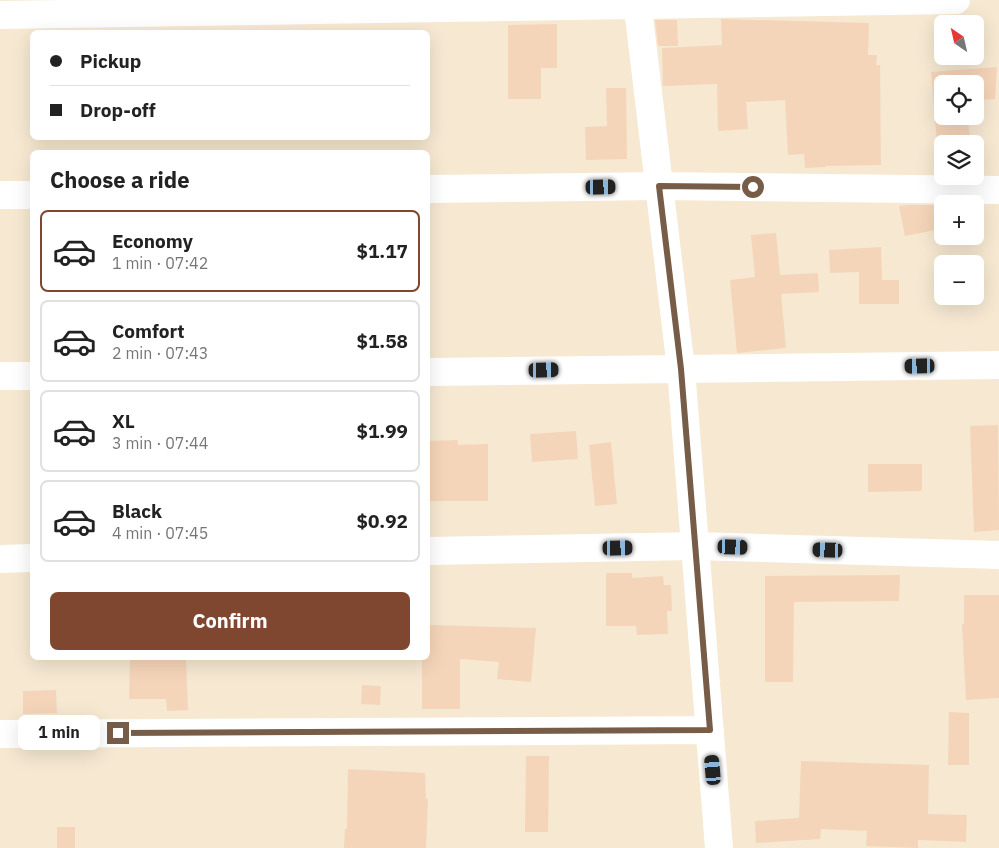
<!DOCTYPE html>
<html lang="en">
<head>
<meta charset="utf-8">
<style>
  :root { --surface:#fff; --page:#f2f2f2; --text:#222; --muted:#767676; --line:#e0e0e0; --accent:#7f4630 }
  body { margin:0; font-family:"IBM Plex Sans",sans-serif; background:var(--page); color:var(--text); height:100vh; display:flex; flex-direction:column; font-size:19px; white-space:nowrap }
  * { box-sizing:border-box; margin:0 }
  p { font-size:16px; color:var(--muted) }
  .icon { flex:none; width:28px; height:28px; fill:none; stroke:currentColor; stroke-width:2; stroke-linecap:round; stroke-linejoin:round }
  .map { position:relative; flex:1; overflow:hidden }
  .sheet { position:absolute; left:30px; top:150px; width:400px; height:510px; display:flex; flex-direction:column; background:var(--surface); border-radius:8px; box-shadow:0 5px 20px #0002 }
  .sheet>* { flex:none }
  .hud { position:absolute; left:30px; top:30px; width:400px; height:110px; border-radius:8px; box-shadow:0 5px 20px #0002; display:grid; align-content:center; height:110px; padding:0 20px; background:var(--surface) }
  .needle { width:32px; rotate:326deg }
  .tools { position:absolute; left:934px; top:15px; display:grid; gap:10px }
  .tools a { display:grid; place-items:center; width:50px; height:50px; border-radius:8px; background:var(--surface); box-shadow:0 5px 20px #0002; font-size:25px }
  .end { position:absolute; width:22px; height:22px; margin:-11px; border:6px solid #775c47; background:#fff; box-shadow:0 0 0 2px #fff }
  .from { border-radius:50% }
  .bubble { position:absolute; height:35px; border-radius:8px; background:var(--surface); box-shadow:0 5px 20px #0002; font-size:16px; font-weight:700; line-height:35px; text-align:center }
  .car { position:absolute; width:15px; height:30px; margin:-15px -8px; border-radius:6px; box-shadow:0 0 4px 1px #0007; background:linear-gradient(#222 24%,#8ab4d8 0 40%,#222 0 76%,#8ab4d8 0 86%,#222 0) }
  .hud b { display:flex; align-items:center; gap:18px; height:48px; font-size:19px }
  .hud b+b { border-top:1px solid var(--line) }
  .hud i { width:12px; height:12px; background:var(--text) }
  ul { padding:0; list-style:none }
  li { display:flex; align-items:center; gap:15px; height:82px; margin:0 10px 8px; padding:0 10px; border:2px solid var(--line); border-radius:8px }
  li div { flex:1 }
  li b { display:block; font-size:19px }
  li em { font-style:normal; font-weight:700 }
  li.active { border-color:var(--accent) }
  li>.icon { width:45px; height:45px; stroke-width:1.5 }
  h2 { padding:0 20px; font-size:22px; line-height:60px }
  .action { display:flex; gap:10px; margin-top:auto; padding:10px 20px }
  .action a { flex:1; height:58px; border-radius:8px; background:var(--accent); color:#fff; font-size:20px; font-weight:700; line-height:58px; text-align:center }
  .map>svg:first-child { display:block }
  .residential { fill:#f6e8d1; fill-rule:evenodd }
  .building { fill:#f5d5b9 }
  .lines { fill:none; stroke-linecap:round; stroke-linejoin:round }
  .minor { stroke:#fff; stroke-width:28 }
  .route { stroke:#775c47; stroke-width:6 }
</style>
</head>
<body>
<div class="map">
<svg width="999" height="848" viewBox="0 0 999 848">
  <rect width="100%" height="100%" fill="#fef5e3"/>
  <path class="residential" d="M 0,0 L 999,0 L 999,848 L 0,848 ZM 942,24 L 975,24 L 975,56 L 942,56 ZM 32,32 L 428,32 L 428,138 L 32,138 ZM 942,84 L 975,84 L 975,116 L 942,116 ZM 942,144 L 975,144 L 975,176 L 942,176 ZM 32,152 L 428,152 L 428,658 L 32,658 ZM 942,204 L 975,204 L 975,236 L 942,236 ZM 942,264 L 975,264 L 975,296 L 942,296 Z"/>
  <path class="building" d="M 721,19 L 869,23 L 868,55 L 877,55 L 876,65 L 880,65 L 881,165 L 825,166 L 825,167 L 805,168 L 804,154 L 788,155 L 785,100 L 746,102 L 748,129 L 718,131 L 717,84 L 663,86 L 662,48 L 722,45 Z
    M 655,20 L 677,20 L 678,46 L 658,46 Z
    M 557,24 L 557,68 L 541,68 L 541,99 L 508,99 L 508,25 Z
    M 997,67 L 995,99 L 975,100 L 975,84 L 942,84 L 942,116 L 967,116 L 971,144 L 937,144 L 931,72 Z
    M 606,88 L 626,88 L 627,159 L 586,160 L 585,127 L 607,126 Z
    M 908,205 L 937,205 L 941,229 L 905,236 L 899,206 Z
    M 776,233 L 780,275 L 818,273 L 819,292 L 781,294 L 786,348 L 737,353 L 730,280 L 755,277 L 751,235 Z
    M 881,247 L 882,280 L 899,280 L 899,304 L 859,304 L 859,272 L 830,273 L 829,250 Z
    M 998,425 L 999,530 L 974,532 L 970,426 Z
    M 576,431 L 578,459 L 532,462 L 530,434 Z
    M 458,440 L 458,445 L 488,444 L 488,501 L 428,501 L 428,441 Z
    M 611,442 L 617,504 L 595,506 L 589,445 Z
    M 868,464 L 922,464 L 922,491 L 868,492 Z
    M 606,573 L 632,573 L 632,578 L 663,576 L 664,585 L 671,585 L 672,611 L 667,611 L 668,634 L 637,635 L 636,626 L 606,626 Z
    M 900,575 L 899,601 L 794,602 L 793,682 L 765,682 L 765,576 Z
    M 964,595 L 999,595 L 999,698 L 966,700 L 962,624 L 964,624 Z
    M 428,625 L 536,628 L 531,682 L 497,679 L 499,662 L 460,659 L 460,709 L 422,709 L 422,658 L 428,658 Z
    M 130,658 L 186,658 L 188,710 L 167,711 L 166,699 L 129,699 Z
    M 362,685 L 381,686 L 380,705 L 361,704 Z
    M 56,690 L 57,713 L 23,714 L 23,691 Z
    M 949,712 L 969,713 L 969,765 L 948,765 Z
    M 526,756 L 549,756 L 548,832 L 525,832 Z
    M 801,761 L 929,765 L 928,814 L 967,815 L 966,842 L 918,840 L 918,848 L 866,846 L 867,831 L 821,829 L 820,839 L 756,843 L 755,821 L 799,818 Z
    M 348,769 L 425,773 L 426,799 L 428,799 L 426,848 L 344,848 L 345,829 L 347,829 Z
    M 57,827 L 75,827 L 75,848 L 57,848 Z"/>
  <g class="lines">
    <path class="minor" d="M 637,0 L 681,369 L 719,848
      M 0,15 L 956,0
      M 428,189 L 659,186 L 999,190
      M 0,195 L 32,195
      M 428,372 L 999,365
      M 0,376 L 32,376
      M 428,551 L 695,546 L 999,555
      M 0,559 L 32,558
      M 0,734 L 710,730"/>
  </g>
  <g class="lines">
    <path class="route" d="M 118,733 L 710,730 L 681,369 L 659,186 L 753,187"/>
  </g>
</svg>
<div class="tools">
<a><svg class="needle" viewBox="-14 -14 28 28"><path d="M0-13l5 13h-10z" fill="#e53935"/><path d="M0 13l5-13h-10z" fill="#767676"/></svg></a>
<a><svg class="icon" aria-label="locate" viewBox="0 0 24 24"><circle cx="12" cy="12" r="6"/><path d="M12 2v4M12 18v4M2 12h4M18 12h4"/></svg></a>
<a><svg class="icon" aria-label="layers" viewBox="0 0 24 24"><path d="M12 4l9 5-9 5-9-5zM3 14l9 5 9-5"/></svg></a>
<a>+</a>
<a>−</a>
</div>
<i class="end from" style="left:753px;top:187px"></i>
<i class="end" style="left:118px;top:733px"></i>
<div class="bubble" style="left:18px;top:715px;width:82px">1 min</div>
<i class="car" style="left:601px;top:187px;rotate:89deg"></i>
<i class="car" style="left:920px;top:366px;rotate:269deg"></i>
<i class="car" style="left:544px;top:370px;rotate:89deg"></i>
<i class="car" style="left:733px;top:547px;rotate:92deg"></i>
<i class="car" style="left:618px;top:548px;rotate:89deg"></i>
<i class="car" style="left:828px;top:550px;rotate:272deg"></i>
<i class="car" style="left:713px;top:770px;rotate:355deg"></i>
<div class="hud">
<b><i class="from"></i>Pickup</b>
<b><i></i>Drop-off</b>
</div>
<section class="sheet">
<h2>Choose a ride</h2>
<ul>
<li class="active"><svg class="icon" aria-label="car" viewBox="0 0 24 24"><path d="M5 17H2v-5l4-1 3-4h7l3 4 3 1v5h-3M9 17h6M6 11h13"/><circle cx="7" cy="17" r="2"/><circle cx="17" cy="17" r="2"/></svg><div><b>Economy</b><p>1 min · 07:42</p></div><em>$1.17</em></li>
<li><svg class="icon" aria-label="car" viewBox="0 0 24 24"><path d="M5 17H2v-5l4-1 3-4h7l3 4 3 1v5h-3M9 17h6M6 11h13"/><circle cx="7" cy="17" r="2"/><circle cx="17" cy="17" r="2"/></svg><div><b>Comfort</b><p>2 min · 07:43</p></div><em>$1.58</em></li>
<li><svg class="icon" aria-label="car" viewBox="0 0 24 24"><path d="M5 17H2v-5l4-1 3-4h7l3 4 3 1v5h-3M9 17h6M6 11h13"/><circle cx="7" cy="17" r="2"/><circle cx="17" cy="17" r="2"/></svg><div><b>XL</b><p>3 min · 07:44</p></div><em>$1.99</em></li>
<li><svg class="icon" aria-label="car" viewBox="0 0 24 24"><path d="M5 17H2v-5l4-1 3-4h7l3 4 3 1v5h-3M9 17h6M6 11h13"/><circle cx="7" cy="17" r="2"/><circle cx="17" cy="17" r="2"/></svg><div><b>Black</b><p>4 min · 07:45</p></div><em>$0.92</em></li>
</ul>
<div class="action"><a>Confirm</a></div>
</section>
</div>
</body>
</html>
